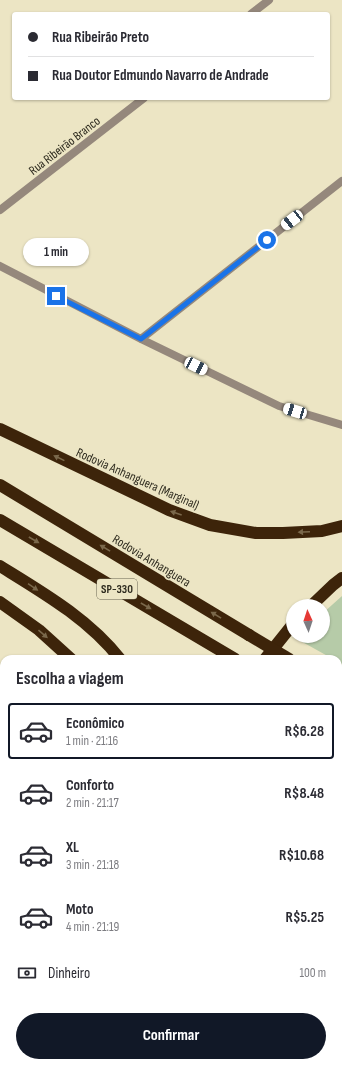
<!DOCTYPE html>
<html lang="pt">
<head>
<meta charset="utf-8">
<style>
  :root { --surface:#fff; --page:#f2f2f3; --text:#2b2b33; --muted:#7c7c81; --line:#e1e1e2; --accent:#111827 }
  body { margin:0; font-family:"Sofia Sans Condensed",sans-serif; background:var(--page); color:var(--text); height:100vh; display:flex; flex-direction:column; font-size:15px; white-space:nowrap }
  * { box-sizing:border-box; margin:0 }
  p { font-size:13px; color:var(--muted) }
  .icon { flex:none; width:22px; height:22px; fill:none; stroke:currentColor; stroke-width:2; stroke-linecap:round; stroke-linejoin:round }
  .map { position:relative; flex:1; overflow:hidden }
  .details { position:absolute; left:0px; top:655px; width:342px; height:412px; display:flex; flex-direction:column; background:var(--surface); border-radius:12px 12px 0 0; box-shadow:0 1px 3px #0004 }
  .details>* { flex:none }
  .hud { position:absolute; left:12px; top:12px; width:318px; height:88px; border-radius:4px; box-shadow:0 1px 3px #0004; display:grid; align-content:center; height:88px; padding:0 16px; background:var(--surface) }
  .needle { width:26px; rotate:357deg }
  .fabs { position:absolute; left:286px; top:599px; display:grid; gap:8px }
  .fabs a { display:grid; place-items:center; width:44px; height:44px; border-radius:50%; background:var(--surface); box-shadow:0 1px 3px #0004; font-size:20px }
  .end { position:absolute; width:18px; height:18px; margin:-9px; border:5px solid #1a73e8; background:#fff; box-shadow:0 0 0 2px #fff }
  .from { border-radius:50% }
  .bubble { position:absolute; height:28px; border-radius:14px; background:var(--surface); box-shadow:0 1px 3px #0004; font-size:13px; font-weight:700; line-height:28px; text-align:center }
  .car { position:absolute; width:12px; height:24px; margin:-12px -6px; border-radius:5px; box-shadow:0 0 3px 1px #0007; background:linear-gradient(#fff 24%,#345 0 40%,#fff 0 76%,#345 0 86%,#fff 0) }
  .hud b { display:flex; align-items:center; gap:14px; height:38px; font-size:15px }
  .hud b+b { border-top:1px solid var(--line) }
  .hud i { width:10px; height:10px; background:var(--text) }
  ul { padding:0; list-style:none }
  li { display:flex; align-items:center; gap:12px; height:56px; margin:0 8px 6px; padding:0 8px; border:2px solid transparent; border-radius:4px }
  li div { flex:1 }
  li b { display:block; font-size:15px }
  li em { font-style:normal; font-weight:700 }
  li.current { border-color:var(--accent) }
  li>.icon { width:36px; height:36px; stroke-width:1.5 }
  h2 { padding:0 16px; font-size:18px; line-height:48px }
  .pay { display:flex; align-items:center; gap:10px; height:44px; padding:0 16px; font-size:15px }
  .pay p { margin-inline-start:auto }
  .button { display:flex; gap:8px; margin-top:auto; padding:8px 16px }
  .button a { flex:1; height:46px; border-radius:24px; background:var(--accent); color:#fff; font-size:16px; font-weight:700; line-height:46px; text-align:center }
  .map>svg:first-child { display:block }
  .green { fill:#b6cba8 }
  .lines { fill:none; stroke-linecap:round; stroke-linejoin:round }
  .street { stroke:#95887c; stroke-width:8 }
  .secondary { stroke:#6f5c4b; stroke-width:8 }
  .highway { stroke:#3d240a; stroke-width:12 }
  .highway-bridge { stroke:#3d240a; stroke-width:12 }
  .oneway { fill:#7a684b }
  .route { stroke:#1a73e8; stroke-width:5 }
  .labels { text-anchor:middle; stroke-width:3.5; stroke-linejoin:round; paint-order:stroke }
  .shield { fill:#ece5c4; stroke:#666250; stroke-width:1 }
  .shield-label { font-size:12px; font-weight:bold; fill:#2d2a1e }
  .street-label { font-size:13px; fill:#2d2a1e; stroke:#ece5c4 }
</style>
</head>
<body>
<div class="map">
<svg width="342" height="1067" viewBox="0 0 342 1067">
  <rect width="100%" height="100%" fill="#ece5c4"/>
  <path class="green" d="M 342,596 L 342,664 L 338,662 L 338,659 L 333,659 L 297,639 L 300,636 L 323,636 L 323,613 Z
    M 338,737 L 342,739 L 342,933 L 338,935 Z
    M 342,1030 L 342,1067 L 222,1067 L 220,1063 L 338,1063 L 338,1031 Z"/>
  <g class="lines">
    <path class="street" d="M 251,14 L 269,0
      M 0,210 L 144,98
      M 0,266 L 141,339 L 279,406 L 342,425
      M 141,339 L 342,181"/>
    <path class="secondary" d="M 0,675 L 4,678
      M 0,982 L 4,980"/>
    <path class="highway" d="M 0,429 L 169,510 L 210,525 L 256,533 L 283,533 L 322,531 L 342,526
      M 0,485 L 249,635
      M 0,520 L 235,659
      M 0,566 C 42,592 89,619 120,659
      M 0,602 L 39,630 L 71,659
      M 311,606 L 333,585 L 342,578
      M 265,659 L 293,624
      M 338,689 L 342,692
      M 338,718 L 342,721
      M 338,966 L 342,964
      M 338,995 L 342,994
      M 338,1025 L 342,1025
      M 0,1052 L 4,1051
      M 196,1063 L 197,1067
      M 6,1067 L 23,1063
      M 122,1067 L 137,1063"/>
    <path class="highway-bridge" d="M 249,635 L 289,659"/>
  </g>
  <defs><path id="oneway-solid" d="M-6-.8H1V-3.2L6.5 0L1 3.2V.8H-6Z"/></defs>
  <g class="oneway">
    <use href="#oneway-solid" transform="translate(59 458) rotate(-154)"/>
    <use href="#oneway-solid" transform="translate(176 513) rotate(-161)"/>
    <use href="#oneway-solid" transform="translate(304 532) rotate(177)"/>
    <use href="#oneway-solid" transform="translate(34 540) rotate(30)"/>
    <use href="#oneway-solid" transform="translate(105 548) rotate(-149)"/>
    <use href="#oneway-solid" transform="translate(33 587) rotate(34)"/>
    <use href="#oneway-solid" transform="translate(146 606) rotate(30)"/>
    <use href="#oneway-solid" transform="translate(216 615) rotate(-149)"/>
    <use href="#oneway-solid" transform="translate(43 634) rotate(41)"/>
  </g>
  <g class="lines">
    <path class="route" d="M 56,296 L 141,339 L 267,240"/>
  </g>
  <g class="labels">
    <rect class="shield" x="97" y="579" width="40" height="20" rx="3"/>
    <g class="shield-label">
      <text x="117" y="593">SP-330</text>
    </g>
    <g class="street-label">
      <text transform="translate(64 145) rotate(-38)" y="5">Rua Ribeirão Branco</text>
      <text transform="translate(138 478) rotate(24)" y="5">Rodovia Anhanguera (Marginal)</text>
      <text transform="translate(152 560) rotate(31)" y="5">Rodovia Anhanguera</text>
    </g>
  </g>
</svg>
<div class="fabs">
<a><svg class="needle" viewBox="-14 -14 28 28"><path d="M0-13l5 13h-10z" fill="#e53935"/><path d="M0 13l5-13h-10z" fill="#7c7c81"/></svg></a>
</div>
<i class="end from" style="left:267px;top:240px"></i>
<i class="end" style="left:56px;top:296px"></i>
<div class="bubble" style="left:23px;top:238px;width:66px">1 min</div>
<i class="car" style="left:292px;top:220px;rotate:232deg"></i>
<i class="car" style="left:196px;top:366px;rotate:116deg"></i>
<i class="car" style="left:295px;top:411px;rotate:287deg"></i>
<div class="hud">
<b><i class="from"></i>Rua Ribeirão Preto</b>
<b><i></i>Rua Doutor Edmundo Navarro de Andrade</b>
</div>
<section class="details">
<h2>Escolha a viagem</h2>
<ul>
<li class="current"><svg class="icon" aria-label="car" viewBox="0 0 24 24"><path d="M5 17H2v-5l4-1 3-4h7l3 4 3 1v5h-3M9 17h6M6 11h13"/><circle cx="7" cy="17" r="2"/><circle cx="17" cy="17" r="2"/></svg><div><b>Econômico</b><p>1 min · 21:16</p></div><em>R$6.28</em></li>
<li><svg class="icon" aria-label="car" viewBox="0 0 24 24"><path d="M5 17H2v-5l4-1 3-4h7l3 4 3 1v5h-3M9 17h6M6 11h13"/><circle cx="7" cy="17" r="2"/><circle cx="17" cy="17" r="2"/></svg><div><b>Conforto</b><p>2 min · 21:17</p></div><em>R$8.48</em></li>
<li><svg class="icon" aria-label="car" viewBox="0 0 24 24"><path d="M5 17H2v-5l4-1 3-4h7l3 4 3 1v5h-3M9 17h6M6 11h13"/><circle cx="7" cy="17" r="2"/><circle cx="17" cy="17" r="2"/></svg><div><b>XL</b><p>3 min · 21:18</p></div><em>R$10.68</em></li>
<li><svg class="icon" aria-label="car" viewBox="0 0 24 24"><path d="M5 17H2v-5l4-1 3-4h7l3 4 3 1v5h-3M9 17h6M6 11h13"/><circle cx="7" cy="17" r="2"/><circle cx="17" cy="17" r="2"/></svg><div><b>Moto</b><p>4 min · 21:19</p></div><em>R$5.25</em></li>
</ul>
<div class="pay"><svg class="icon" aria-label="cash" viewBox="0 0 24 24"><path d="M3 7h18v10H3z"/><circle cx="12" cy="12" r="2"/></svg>Dinheiro<p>100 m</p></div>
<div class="button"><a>Confirmar</a></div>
</section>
</div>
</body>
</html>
